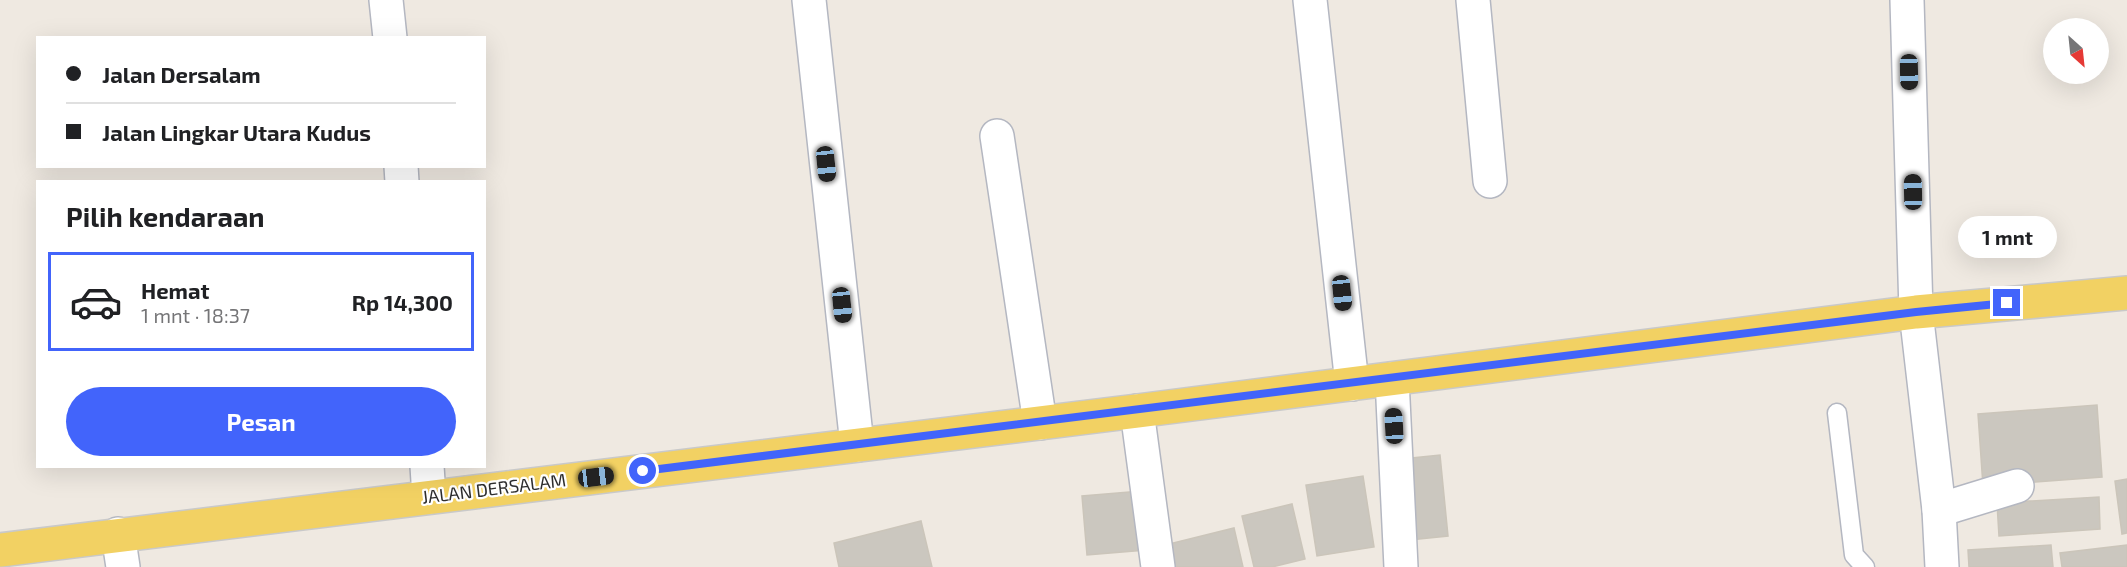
<!DOCTYPE html>
<html lang="id">
<head>
<meta charset="utf-8">
<style>
  :root { --surface:#fff; --page:#f6f6f6; --text:#202124; --muted:#757577; --line:#e0e0e0; --accent:#4264fb }
  body { margin:0; font-family:"Exo 2",sans-serif; background:var(--page); color:var(--text); height:100vh; display:flex; flex-direction:column; font-size:22px; white-space:nowrap }
  * { box-sizing:border-box; margin:0 }
  p { font-size:20px; color:var(--muted) }
  .icon { flex:none; width:33px; height:33px; fill:none; stroke:currentColor; stroke-width:2; stroke-linecap:round; stroke-linejoin:round }
  .map { position:relative; flex:1; overflow:hidden }
  .drawer { position:absolute; left:36px; top:180px; width:450px; height:288px; display:flex; flex-direction:column; background:var(--surface); border-radius:0px; box-shadow:0 6px 24px #0002 }
  .drawer>* { flex:none }
  .guide { position:absolute; left:36px; top:36px; width:450px; height:132px; border-radius:0px; box-shadow:0 6px 24px #0002; display:grid; align-content:center; height:132px; padding:0 30px; background:var(--surface) }
  .needle { width:39px; rotate:153deg }
  .buttons { position:absolute; left:2043px; top:18px; display:grid; gap:12px }
  .buttons a { display:grid; place-items:center; width:66px; height:66px; border-radius:50%; background:var(--surface); box-shadow:0 6px 24px #0002; font-size:30px }
  .end { position:absolute; width:27px; height:27px; margin:-14px; border:8px solid #4264fb; background:#fff; box-shadow:0 0 0 3px #fff }
  .from { border-radius:50% }
  .bubble { position:absolute; height:42px; border-radius:21px; background:var(--surface); box-shadow:0 6px 24px #0002; font-size:20px; font-weight:700; line-height:42px; text-align:center }
  .car { position:absolute; width:18px; height:36px; margin:-18px -9px; border-radius:8px; box-shadow:0 0 4px 2px #0007; background:linear-gradient(#222 24%,#8ab4d8 0 40%,#222 0 76%,#8ab4d8 0 86%,#222 0) }
  .guide b { display:flex; align-items:center; gap:21px; height:57px; font-size:22px }
  .guide b+b { border-top:2px solid var(--line) }
  .guide i { width:15px; height:15px; background:var(--text) }
  ul { padding:0; list-style:none }
  li { display:flex; align-items:center; gap:18px; height:99px; margin:0 12px 9px; padding:0 18px; border:3px solid transparent; border-radius:0px }
  li div { flex:1 }
  li b { display:block; font-size:22px }
  li em { font-style:normal; font-weight:700 }
  li.current { border-color:var(--accent) }
  li>.icon { width:54px; height:54px; stroke-width:1.5 }
  h2 { padding:0 30px; font-size:27px; line-height:72px }
  .button { display:flex; gap:12px; margin-top:auto; padding:12px 30px }
  .button a { flex:1; height:69px; border-radius:36px; background:var(--accent); color:#fff; font-size:24px; font-weight:700; line-height:69px; text-align:center }
  .map>svg:first-child { display:block }
  .building { fill:#cbc7bf; stroke:#cbc5ba; stroke-width:1.5 }
  .lines { fill:none; stroke-linecap:round; stroke-linejoin:round }
  .service-casing { stroke:#b4b7c1; stroke-width:21 }
  .minor-casing { stroke:#b4b7c1; stroke-width:36 }
  .secondary-casing { stroke:#b4b7c1; stroke-width:36 }
  .primary-casing { stroke:#c9c9c9; stroke-width:36 }
  .service { stroke:#fff; stroke-width:18 }
  .minor { stroke:#fff; stroke-width:33 }
  .secondary { stroke:#fff; stroke-width:33 }
  .primary { stroke:#f2d163; stroke-width:33 }
  .route { stroke:#4264fb; stroke-width:8 }
  .labels { text-anchor:middle; stroke-width:4.5; stroke-linejoin:round; paint-order:stroke }
  .street-label { font-size:18px; fill:#2e2e2e; stroke:#fff }
</style>
</head>
<body>
<div class="map">
<svg width="2127" height="567" viewBox="0 0 2127 567">
  <rect width="100%" height="100%" fill="#efe9e1"/>
  <path class="building" d="M 2097,405 L 2102,477 L 1983,486 L 1978,414 Z
    M 1440,455 L 1448,536 L 1410,540 L 1402,459 Z
    M 1363,476 L 1374,547 L 1317,556 L 1306,485 Z
    M 2127,479 L 2127,533 L 2122,534 L 2115,481 Z
    M 1141,491 L 1146,550 L 1087,555 L 1082,496 Z
    M 2099,497 L 2100,529 L 1999,536 L 1997,503 Z
    M 1292,504 L 1305,559 L 1272,567 L 1254,567 L 1242,516 Z
    M 921,521 L 932,567 L 839,567 L 834,543 Z
    M 1234,528 L 1243,567 L 1171,567 L 1165,545 Z
    M 2051,545 L 2053,567 L 1969,567 L 1968,550 Z
    M 2127,545 L 2127,567 L 2062,567 L 2060,553 Z"/>
  <g class="lines">
    <defs>
      <path id="service" d="M 1837,413 L 1854,555 L 1865,567"/>
      <path id="minor" d="M 386,0 L 390,38
        M 809,0 L 857,445
        M 1310,0 L 1352,384
        M 1473,0 L 1490,181
        M 997,136 L 1040,423
        M 401,166 L 402,182
        M 1392,379 L 1401,567
        M 1137,411 L 1158,567
        M 427,466 L 429,497
        M 1939,510 L 2017,486
        M 118,534 L 123,567"/>
      <path id="secondary" d="M 1907,0 L 1916,312 L 1939,510 L 1942,567"/>
      <path id="primary" d="M 0,550 L 1137,411 L 1916,312 L 2127,293"/>
    </defs>
    <use href="#service" class="service-casing"/>
    <use href="#minor" class="minor-casing"/>
    <use href="#secondary" class="secondary-casing"/>
    <use href="#primary" class="primary-casing"/>
    <use href="#service" class="service"/>
    <use href="#minor" class="minor"/>
    <use href="#secondary" class="secondary"/>
    <use href="#primary" class="primary"/>
  </g>
  <g class="lines">
    <path class="route" d="M 643,471 L 1916,312 L 2007,303"/>
  </g>
  <g class="labels">
    <g class="street-label">
      <text transform="translate(494 489) rotate(-7)" y="6">JALAN DERSALAM</text>
    </g>
  </g>
</svg>
<div class="buttons">
<a><svg class="needle" viewBox="-14 -14 28 28"><path d="M0-13l5 13h-10z" fill="#e53935"/><path d="M0 13l5-13h-10z" fill="#757577"/></svg></a>
</div>
<i class="end from" style="left:643px;top:471px"></i>
<i class="end" style="left:2007px;top:303px"></i>
<div class="bubble" style="left:1958px;top:216px;width:99px">1 mnt</div>
<i class="car" style="left:1909px;top:72px;rotate:179deg"></i>
<i class="car" style="left:826px;top:164px;rotate:174deg"></i>
<i class="car" style="left:1913px;top:192px;rotate:359deg"></i>
<i class="car" style="left:1342px;top:293px;rotate:174deg"></i>
<i class="car" style="left:842px;top:305px;rotate:174deg"></i>
<i class="car" style="left:1394px;top:426px;rotate:357deg"></i>
<i class="car" style="left:596px;top:477px;rotate:83deg"></i>
<div class="guide">
<b><i class="from"></i>Jalan Dersalam</b>
<b><i></i>Jalan Lingkar Utara Kudus</b>
</div>
<section class="drawer">
<h2>Pilih kendaraan</h2>
<ul>
<li class="current"><svg class="icon" aria-label="car" viewBox="0 0 24 24"><path d="M5 17H2v-5l4-1 3-4h7l3 4 3 1v5h-3M9 17h6M6 11h13"/><circle cx="7" cy="17" r="2"/><circle cx="17" cy="17" r="2"/></svg><div><b>Hemat</b><p>1 mnt · 18:37</p></div><em>Rp 14,300</em></li>
</ul>
<div class="button"><a>Pesan</a></div>
</section>
</div>
</body>
</html>
